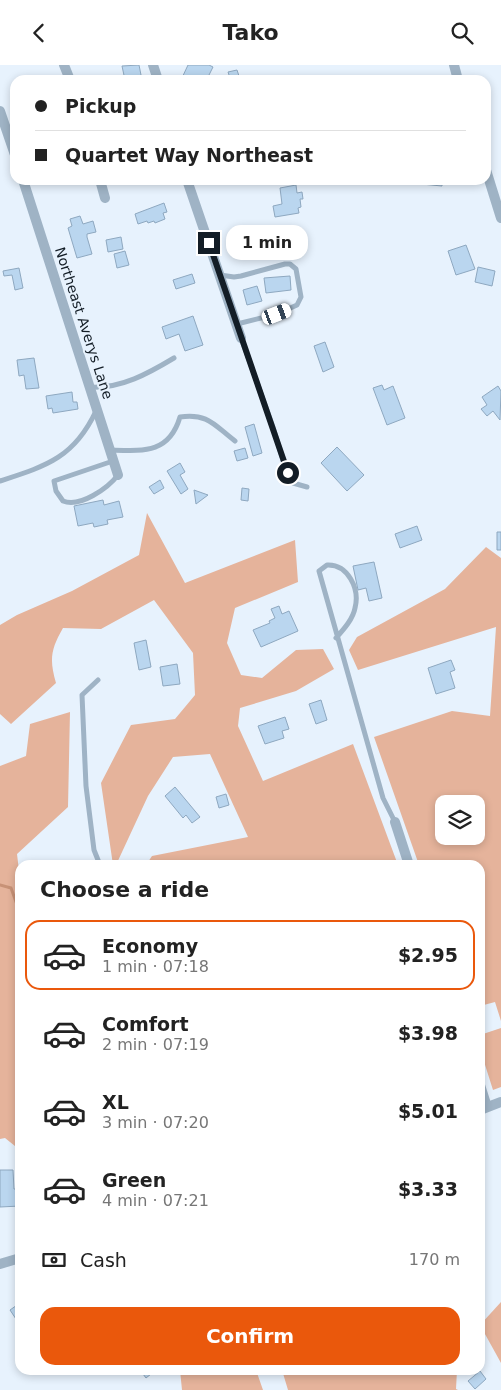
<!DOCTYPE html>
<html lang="en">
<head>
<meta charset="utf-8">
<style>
  :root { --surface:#fff; --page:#f6f6f6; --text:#222; --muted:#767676; --line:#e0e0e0; --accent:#ea580c }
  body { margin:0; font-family:"DejaVu Sans",sans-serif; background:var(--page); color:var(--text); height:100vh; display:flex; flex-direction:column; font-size:19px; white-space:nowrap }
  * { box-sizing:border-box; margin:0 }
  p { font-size:16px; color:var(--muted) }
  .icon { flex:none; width:28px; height:28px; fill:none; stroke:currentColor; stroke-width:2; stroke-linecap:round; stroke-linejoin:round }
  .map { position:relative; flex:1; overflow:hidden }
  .side { position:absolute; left:15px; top:795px; width:470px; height:515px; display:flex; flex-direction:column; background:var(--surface); border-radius:15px; box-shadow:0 2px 8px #0003 }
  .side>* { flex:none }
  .top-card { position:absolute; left:10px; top:10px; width:481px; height:110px; border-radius:15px; box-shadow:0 2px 8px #0003; display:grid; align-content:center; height:110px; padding:0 25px; background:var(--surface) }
  .fabs { position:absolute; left:435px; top:730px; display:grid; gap:10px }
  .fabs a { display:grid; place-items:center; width:50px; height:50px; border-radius:10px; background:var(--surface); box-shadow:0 2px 8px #0003; font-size:25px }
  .end { position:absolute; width:22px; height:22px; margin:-11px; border:6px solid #131d26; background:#fff; box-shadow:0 0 0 2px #fff }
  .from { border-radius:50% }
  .bubble { position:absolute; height:35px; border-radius:15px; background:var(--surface); box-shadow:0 2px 8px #0003; font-size:16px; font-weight:700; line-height:35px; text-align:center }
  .car { position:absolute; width:15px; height:30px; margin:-15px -8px; border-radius:6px; box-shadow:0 0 4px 1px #0007; background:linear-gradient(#fff 24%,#345 0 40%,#fff 0 76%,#345 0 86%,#fff 0) }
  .top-card b { display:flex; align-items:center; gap:18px; height:48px; font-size:19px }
  .top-card b+b { border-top:1px solid var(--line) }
  .top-card i { width:12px; height:12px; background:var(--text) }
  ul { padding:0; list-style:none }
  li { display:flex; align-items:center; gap:15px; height:70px; margin:0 10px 8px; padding:0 15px; border:2px solid transparent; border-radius:15px }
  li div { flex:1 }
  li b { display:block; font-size:19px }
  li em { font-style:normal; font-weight:700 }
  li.selected { border-color:var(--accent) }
  li>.icon { width:45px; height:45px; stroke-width:1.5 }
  h2 { padding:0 25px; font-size:22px; line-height:60px }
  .pay { display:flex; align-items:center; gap:12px; height:55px; padding:0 25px; font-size:19px }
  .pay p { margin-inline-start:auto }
  .cta { display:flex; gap:10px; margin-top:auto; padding:10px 25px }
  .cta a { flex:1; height:58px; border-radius:15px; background:var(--accent); color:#fff; font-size:20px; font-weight:700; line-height:58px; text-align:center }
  header { display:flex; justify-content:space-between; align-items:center; height:65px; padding:0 25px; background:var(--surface); font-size:22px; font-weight:700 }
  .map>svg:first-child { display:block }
  .green { fill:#e5b39b; fill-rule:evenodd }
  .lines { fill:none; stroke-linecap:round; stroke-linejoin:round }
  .stream { stroke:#c89277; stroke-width:3 }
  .building { fill:#bad6ef; stroke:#8ea8c0 }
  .service { stroke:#9fb3c5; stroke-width:5 }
  .minor { stroke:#9fb3c5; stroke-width:10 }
  .route { stroke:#131d26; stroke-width:6 }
  .labels { text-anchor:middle; stroke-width:4; stroke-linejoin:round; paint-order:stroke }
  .street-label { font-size:14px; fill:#131d26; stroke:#e7f2fd }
</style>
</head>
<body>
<header><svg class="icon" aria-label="back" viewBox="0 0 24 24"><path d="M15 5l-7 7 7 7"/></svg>Tako<svg class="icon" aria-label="search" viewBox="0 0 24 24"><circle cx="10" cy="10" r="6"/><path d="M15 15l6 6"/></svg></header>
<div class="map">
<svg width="501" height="1325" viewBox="0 0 501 1325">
  <rect width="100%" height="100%" fill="#e7f2fd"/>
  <path class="green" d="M 147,448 L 185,518 L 295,475 L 298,517 L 235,543 L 227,578 L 241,610 L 262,613 L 296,585 L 323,584 L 334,604 L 296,626 L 240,643 L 238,661 L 263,716 L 353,679 L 398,800 L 146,800 L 152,791 L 248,772 L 210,689 L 173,692 L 148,731 L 116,800 L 113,800 L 101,718 L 131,660 L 175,654 L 195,630 L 193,588 L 154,535 L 101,564 L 63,563 C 51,584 49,594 56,618 L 11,659 L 0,649 L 0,560 L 17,550 L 72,526 L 139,490 Z
    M 486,482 L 501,493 L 501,956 L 495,937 L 480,941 L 480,800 L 419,800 L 374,672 L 452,646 L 490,651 L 496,562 L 358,605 L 349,585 L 357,572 L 445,524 ZM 444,739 L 476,739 L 476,771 L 444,771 Z
    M 70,647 L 68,742 L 17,789 L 20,814 L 20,1085 L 5,1073 L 0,1074 L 0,701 L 26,691 L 30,659 Z
    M 501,963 L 501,1022 L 493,1025 L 480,984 L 480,970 Z
    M 501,1237 L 501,1298 L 480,1260 Z
    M 180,1305 L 256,1305 L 263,1325 L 182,1325 Z
    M 282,1305 L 457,1305 L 456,1324 L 458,1325 L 288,1325 Z"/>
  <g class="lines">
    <path class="stream" d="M 0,820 L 11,823 L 20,848"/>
  </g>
  <path class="building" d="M 139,0 L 142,15 L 125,15 L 122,1 Z
    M 188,0 L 209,0 L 213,2 L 207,14 L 209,15 L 181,15 Z
    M 237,5 L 239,11 L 230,13 L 228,7 Z
    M 408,115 L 442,115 L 442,121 L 411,118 Z
    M 296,120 L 297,128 L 302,127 L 303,134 L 300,134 L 301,142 L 298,143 L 299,148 L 275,152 L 273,141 L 282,139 L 280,123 Z
    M 164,138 L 167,147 L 163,148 L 165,154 L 155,158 L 154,156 L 148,158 L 147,156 L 138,159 L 135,149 Z
    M 80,151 L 83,159 L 93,156 L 96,167 L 87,169 L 87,172 L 92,189 L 77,193 L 68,163 L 72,161 L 70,154 Z
    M 121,172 L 123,184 L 108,187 L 106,175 Z
    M 466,180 L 475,204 L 456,210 L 448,186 Z
    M 125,186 L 129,200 L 117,203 L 114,189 Z
    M 478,202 L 495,206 L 492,221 L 475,217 Z
    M 19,203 L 23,223 L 15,225 L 12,210 L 4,211 L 3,206 Z
    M 192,209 L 195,218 L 176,224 L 173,215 Z
    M 290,211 L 291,225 L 266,228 L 264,213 Z
    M 257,221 L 262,236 L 247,240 L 243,225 Z
    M 193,251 L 203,280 L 185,286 L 179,269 L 166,274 L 162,262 Z
    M 325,277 L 334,302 L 323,307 L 314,281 Z
    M 34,293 L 39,323 L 26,324 L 24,310 L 19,311 L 17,295 Z
    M 382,320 L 384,325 L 393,321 L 405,353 L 387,360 L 373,323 Z
    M 498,321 L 501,326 L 500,355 L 493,346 L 487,351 L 481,344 L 487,340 L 482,332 Z
    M 72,327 L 73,337 L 77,337 L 78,344 L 53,348 L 52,343 L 48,344 L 46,331 Z
    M 254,359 L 262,388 L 253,391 L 245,362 Z
    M 337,382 L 364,410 L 347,426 L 321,398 Z
    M 245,383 L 248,393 L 237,396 L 234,386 Z
    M 180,398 L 185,407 L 180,410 L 188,424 L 181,429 L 167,406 Z
    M 160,415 L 164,423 L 154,429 L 149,422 Z
    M 242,423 L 249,424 L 248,436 L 241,435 Z
    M 194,425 L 208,430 L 196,439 Z
    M 103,435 L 104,440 L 119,436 L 123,452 L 107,455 L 108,459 L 94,462 L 93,458 L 78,461 L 74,441 Z
    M 417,461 L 422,475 L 400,483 L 395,469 Z
    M 497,467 L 501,467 L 501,485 L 497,485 Z
    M 374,497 L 382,533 L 369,536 L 366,523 L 358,525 L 353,501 Z
    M 279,541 L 282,549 L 289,546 L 298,566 L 261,582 L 253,565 L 270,558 L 269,556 L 275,553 L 271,544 Z
    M 146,575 L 151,602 L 139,605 L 134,578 Z
    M 451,595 L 455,605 L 450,607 L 455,623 L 436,629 L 428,603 Z
    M 177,599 L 180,619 L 163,621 L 160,602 Z
    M 321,635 L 327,655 L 316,659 L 309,639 Z
    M 285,652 L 289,664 L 282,666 L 284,673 L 265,679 L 258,661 Z
    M 175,722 L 200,752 L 192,758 L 186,750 L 183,753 L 165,731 Z
    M 226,729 L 229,740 L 219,743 L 216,732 Z
    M 0,1105 L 13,1105 L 14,1124 L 20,1124 L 20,1141 L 0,1142 Z
    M 20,1238 L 20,1260 L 10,1245 Z
    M 140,1305 L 156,1305 L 146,1313 Z
    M 480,1306 L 486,1314 L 475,1324 L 468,1316 Z"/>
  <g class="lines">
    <path class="service" d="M 220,210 L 234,212 L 241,211 L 285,199 L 290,199 L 296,204 L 301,232 L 297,240 L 277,249 L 237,259
      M 241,273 L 273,362 L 284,399 L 293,418 L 307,422
      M 90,322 C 121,324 149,308 174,293
      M 110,385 C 143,386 169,389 180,352 C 208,348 214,360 235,376
      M 113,396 L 54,416 L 56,426 L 63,436 C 80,443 108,423 118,410
      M 0,416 C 46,401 74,393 96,346
      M 336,573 C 344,564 353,554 355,543 C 360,524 348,499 327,500 L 319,506 L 383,733 L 395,757
      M 98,615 L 82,630 L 86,721 L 94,785 L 100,800"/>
    <path class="minor" d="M 64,0 L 70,15
      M 153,0 L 158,15
      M 454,0 L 458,15
      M 0,46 L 15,90
      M 486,105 L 501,153
      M 23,115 L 118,410
      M 100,115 L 105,133
      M 187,115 L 241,273
      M 395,757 L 409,800
      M 480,1020 L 487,1042
      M 480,1045 L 501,1037
      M 0,1199 L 20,1193"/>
  </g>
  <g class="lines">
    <path class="route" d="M 209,178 L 288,408"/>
  </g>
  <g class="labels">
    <g class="street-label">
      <text transform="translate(84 258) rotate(72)" y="5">Northeast Averys Lane</text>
    </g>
  </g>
</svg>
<div class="fabs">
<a><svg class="icon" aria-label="layers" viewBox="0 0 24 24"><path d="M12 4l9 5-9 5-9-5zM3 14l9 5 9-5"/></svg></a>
</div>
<i class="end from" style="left:288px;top:408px"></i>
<i class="end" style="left:209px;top:178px"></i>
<div class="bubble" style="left:226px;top:160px;width:82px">1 min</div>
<i class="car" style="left:277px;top:249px;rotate:69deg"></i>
<div class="top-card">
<b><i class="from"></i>Pickup</b>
<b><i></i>Quartet Way Northeast</b>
</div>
<section class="side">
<h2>Choose a ride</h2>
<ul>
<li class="selected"><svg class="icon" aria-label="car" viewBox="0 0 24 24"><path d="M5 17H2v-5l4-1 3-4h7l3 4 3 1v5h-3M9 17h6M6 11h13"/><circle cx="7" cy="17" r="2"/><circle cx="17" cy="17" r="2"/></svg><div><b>Economy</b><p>1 min · 07:18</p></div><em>$2.95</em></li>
<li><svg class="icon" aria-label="car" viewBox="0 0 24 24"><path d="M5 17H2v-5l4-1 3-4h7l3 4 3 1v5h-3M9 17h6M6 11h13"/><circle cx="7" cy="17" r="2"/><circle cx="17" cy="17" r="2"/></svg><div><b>Comfort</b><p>2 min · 07:19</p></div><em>$3.98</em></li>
<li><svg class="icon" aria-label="car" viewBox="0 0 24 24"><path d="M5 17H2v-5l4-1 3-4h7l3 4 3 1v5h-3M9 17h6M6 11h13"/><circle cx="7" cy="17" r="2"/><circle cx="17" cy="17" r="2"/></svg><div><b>XL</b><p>3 min · 07:20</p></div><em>$5.01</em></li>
<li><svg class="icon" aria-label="car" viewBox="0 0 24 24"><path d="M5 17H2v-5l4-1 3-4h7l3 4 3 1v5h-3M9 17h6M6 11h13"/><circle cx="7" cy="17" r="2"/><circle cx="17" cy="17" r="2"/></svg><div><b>Green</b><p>4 min · 07:21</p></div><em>$3.33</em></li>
</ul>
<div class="pay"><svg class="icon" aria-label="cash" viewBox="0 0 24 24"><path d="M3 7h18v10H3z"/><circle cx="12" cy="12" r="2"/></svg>Cash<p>170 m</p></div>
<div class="cta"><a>Confirm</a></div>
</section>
</div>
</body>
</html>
